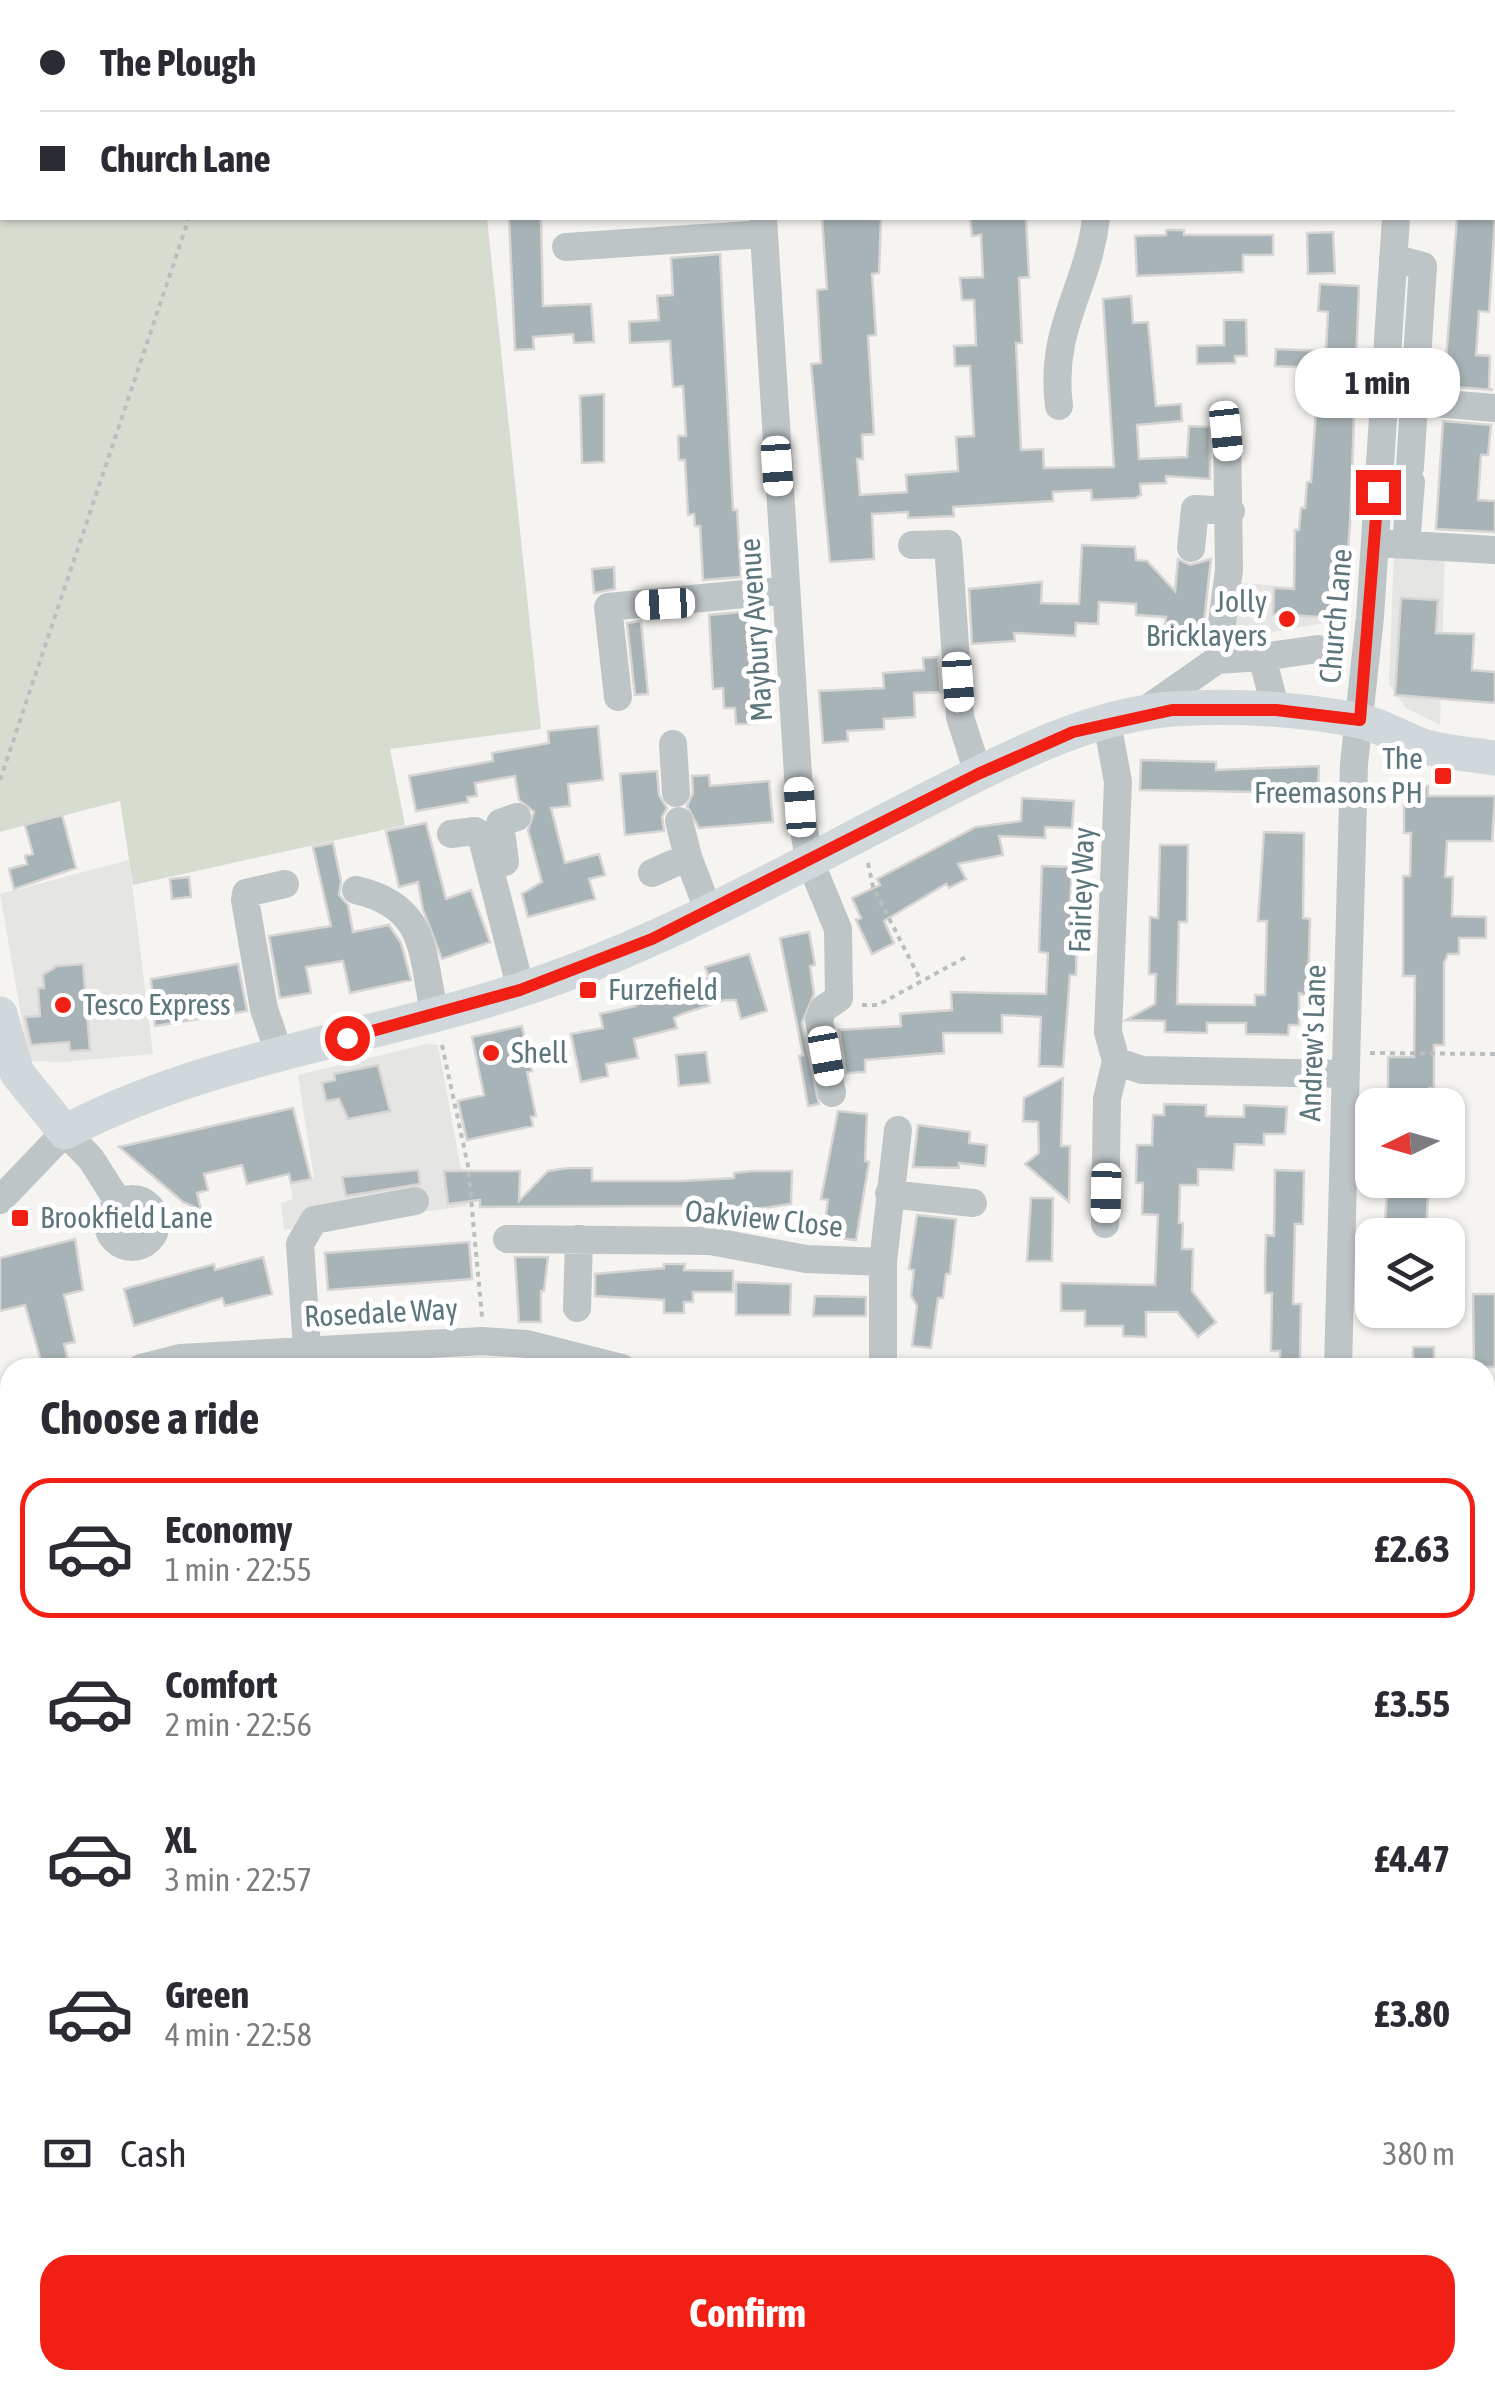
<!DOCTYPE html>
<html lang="en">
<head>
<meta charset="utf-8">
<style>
  :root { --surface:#fff; --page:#f2f2f3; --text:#2b2b33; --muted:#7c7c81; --line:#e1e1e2; --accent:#f11f14 }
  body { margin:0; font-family:"Asap Condensed",sans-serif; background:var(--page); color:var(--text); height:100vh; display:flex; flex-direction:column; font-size:38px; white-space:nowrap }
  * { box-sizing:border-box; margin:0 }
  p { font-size:32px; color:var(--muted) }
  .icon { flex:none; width:55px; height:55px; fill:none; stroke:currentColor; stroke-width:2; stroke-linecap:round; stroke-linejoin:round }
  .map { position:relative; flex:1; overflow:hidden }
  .sheet { position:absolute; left:0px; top:1358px; width:1495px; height:1032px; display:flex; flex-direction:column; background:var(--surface); border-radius:30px 30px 0 0; box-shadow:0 2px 8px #0004 }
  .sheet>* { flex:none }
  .top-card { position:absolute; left:0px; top:0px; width:1495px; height:220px; box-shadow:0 2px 8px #0004; display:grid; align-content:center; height:220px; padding:0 40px; background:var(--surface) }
  .needle { width:65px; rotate:265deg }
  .buttons { position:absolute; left:1355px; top:1088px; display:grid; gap:20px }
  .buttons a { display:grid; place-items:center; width:110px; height:110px; border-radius:20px; background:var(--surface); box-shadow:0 2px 8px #0004; font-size:50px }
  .end { position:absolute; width:45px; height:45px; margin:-22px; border:12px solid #f11f14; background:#fff; box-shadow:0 0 0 5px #fff }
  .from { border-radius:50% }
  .bubble { position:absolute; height:70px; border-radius:30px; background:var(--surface); box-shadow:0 2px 8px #0004; font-size:32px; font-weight:700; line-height:70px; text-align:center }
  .car { position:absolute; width:30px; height:60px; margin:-30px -15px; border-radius:12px; box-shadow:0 0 8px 2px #0007; background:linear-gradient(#fff 24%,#345 0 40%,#fff 0 76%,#345 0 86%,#fff 0) }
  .top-card b { display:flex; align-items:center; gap:35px; height:95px; font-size:38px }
  .top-card b+b { border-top:2px solid var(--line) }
  .top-card i { width:25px; height:25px; background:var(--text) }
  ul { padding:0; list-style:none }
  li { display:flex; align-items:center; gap:30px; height:140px; margin:0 20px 15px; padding:0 20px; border:5px solid transparent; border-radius:30px }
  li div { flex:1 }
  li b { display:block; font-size:38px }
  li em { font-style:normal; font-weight:700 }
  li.current { border-color:var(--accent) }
  li>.icon { width:90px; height:90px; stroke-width:1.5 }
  h2 { padding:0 40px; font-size:45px; line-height:120px }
  .pay { display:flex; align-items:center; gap:25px; height:110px; padding:0 40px; font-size:38px }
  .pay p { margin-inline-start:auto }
  .action { display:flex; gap:20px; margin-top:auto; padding:20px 40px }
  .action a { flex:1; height:115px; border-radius:30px; background:var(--accent); color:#fff; font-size:40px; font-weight:700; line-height:115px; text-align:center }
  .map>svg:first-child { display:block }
  .built { fill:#e5e5e4 }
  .green { fill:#d7dcd1 }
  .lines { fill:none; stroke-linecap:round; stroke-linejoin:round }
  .stream { stroke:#b7c8ca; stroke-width:8 }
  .building { fill:#a7b3b6; stroke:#d6d5d3; stroke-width:2.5 }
  .path { stroke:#babebf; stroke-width:4; stroke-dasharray:5 5; stroke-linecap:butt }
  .minor { stroke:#bec5c7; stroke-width:28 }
  .major { stroke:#d1d8db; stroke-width:35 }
  .route { stroke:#f11f14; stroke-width:12 }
  .poi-dot { fill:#f11f14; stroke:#fff; stroke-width:4 }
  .labels { text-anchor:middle; stroke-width:10; stroke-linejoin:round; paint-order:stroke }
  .poi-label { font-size:30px; fill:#5d767e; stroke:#fff; text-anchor:start }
  .street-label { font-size:30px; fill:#5d767e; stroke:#fff }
</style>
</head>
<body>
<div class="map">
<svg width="1495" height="2389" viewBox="0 0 1495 2389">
  <rect width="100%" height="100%" fill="#f5f4f0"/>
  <path class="built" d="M 1394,549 L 1445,552 L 1440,725 L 1406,708 L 1389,684 Z
    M 1238,583 L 1354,591 L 1335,621 L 1227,640 Z
    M 129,860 L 153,1054 L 64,1062 L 29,1061 L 0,894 Z
    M 427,1044 L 438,1045 L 468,1206 L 284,1230 L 281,1203 L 293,1199 L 290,1184 L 314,1179 L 298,1075 Z"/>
  <path class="green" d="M 0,0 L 267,0 L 2,2 L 2,218 L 487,218 L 541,729 L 390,749 L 405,825 L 133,885 L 120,801 L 0,832 Z"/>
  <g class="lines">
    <path class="stream" d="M 0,1673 L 10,1684
      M 0,1829 L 10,1818
      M 0,1875 L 10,1900
      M 10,2253 L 10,2293"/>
  </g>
  <path class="building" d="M 509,218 L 541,218 L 543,306 L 591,304 L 594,342 L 574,343 L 573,334 L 533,337 L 534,349 L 515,350 Z
    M 822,218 L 881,219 L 879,273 L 872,274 L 876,335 L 868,336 L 874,434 L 862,435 L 863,459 L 857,459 L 860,495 L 907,492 L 906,475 L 958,471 L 956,437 L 974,436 L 970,366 L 955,366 L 954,346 L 976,345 L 974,300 L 962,300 L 960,278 L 983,277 L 981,235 L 972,236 L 970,218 L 1026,218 L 1029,277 L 1019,278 L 1022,343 L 1016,343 L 1021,450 L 1043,449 L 1044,468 L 1114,467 L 1103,299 L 1131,296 L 1133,323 L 1148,322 L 1156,406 L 1181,404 L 1182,421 L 1137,425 L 1139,459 L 1187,457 L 1189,426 L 1210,427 L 1210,479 L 1166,476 L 1166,483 L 1140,484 L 1141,495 L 1135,498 L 1092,500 L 1091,490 L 1053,492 L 1053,501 L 953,507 L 954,516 L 908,518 L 908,512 L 872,514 L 874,559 L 830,562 L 811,364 L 821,363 L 817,290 L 827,289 Z
    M 1457,218 L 1495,218 L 1489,312 L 1479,311 L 1476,355 L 1490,356 L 1489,388 L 1493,390 L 1444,386 Z
    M 1166,230 L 1184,230 L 1184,235 L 1273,235 L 1273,255 L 1243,255 L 1243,272 L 1137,276 L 1135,236 L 1166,235 Z
    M 1333,232 L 1335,273 L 1308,274 L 1307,233 Z
    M 720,254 L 733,510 L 737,510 L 741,577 L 703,580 L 700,526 L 695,526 L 694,514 L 688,515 L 685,460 L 679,460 L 678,436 L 686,436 L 683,386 L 673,387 L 670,341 L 630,343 L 629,322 L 659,320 L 657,296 L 673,295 L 671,258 Z
    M 1320,284 L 1359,286 L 1350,524 L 1345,589 L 1338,589 L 1337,618 L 1273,614 L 1274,588 L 1294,589 L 1295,530 L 1299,530 L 1301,508 L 1305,508 L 1307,482 L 1311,482 L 1319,368 L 1275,366 L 1276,349 L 1326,351 L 1328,312 L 1318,311 Z
    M 1224,320 L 1246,320 L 1247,356 L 1235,356 L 1235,363 L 1197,364 L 1197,346 L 1224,345 Z
    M 604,394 L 604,462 L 582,463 L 580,396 Z
    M 1443,421 L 1491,425 L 1488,455 L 1481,455 L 1478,500 L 1495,501 L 1495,532 L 1436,529 Z
    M 1082,545 L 1135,547 L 1136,560 L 1147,561 L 1175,591 L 1178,559 L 1190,565 L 1211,559 L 1203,630 L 1165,625 L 1166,617 L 1136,615 L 1136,604 L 1099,602 L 1098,624 L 1076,623 L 1075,636 L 1014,633 L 1015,641 L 972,644 L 969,589 L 1042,582 L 1041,603 L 1079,604 Z
    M 614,567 L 615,589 L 594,593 L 592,569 Z
    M 1401,598 L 1438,600 L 1436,633 L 1474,634 L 1472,670 L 1495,672 L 1495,703 L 1395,695 Z
    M 750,611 L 756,724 L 736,724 L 735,708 L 724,708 L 723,688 L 713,689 L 709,615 Z
    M 641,621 L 648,694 L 635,695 L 627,623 Z
    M 938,657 L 941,692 L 914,693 L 915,717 L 884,719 L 884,729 L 847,731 L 848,741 L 823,743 L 819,691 L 884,688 L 883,673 L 924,670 L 923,658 Z
    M 598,726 L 603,780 L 568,784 L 570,806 L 551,808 L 565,863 L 599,854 L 605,875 L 589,879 L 595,899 L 528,917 L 522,894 L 542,882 L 528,830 L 534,812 L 519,800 L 515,776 L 475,783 L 477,796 L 467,797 L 468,802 L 416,811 L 409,776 L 493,761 L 492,753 L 549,743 L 548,731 Z
    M 1141,760 L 1216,762 L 1216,770 L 1319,766 L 1318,794 L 1279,793 L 1279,804 L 1258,803 L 1258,792 L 1140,790 Z
    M 657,771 L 659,795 L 667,808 L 662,817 L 664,831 L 625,835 L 620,774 Z
    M 709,775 L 710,786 L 769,781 L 773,822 L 699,828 L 687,806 L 693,793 L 692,776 Z
    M 1404,786 L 1428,786 L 1428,796 L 1495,796 L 1492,841 L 1447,841 L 1445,877 L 1453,877 L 1452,916 L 1486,917 L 1486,938 L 1459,938 L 1459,954 L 1448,954 L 1444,963 L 1444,1045 L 1434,1045 L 1434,1088 L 1429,1088 L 1428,1105 L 1388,1105 L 1388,1057 L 1414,1057 L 1415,976 L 1403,976 L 1403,876 L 1410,876 L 1411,833 L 1404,833 Z
    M 1022,798 L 1074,801 L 1072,828 L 1045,827 L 1045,838 L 999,836 L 1003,855 L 958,864 L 966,879 L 949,888 L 946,884 L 884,921 L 894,943 L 872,954 L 856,920 L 861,918 L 852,898 L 880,885 L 877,879 L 976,827 L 1021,821 Z
    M 62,815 L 76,868 L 14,889 L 9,869 L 27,864 L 25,856 L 33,854 L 25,825 Z
    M 426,823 L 446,899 L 471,890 L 490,942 L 442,959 L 423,910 L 418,882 L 399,887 L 386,831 Z
    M 1264,832 L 1304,833 L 1303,918 L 1310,919 L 1308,996 L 1299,993 L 1299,1025 L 1289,1025 L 1288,1035 L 1246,1034 L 1246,1023 L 1207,1023 L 1207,1033 L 1165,1032 L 1165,1021 L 1126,1020 L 1155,1004 L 1156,974 L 1149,974 L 1150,917 L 1158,918 L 1160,845 L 1188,845 L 1187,922 L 1179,922 L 1177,1004 L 1255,1005 L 1255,995 L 1265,995 L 1267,921 L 1258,921 Z
    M 333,843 L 341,881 L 339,895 L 348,905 L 353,932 L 389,925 L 401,943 L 411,980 L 350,993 L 343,961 L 306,967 L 311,993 L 280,998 L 269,936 L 331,926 L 313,847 Z
    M 1042,866 L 1072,867 L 1070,909 L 1073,923 L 1077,923 L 1076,975 L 1070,975 L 1063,1067 L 1039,1066 L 1041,1017 L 1002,1015 L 1002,1033 L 943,1033 L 944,1053 L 865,1060 L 865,1072 L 846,1073 L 839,1030 L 901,1026 L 900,1014 L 952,1010 L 951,992 L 1046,994 L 1048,953 L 1039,952 Z
    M 189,877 L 191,897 L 172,899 L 170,879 Z
    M 809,932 L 815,965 L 810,966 L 814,994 L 802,1023 L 819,1104 L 808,1106 L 799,1056 L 803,1055 L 780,938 Z
    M 749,954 L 767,1011 L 741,1019 L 736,1000 L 725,1000 L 682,1014 L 674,1018 L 677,1028 L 634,1039 L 638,1058 L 606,1064 L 608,1076 L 581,1082 L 571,1034 L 603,1028 L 600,1014 L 635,1006 L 631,989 L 666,984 L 668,990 L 709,977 L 705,967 Z
    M 83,964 L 90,1050 L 70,1051 L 69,1042 L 31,1045 L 25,1017 L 40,1016 L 38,988 L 44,988 L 43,975 L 57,966 Z
    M 238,964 L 247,1011 L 155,1026 L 151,979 Z
    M 522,1026 L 532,1071 L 527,1072 L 536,1116 L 531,1117 L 533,1126 L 467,1140 L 458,1101 L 484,1095 L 472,1037 Z
    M 706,1052 L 710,1083 L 679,1086 L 676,1055 Z
    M 378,1065 L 390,1111 L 348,1119 L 339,1099 L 326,1101 L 322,1083 L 335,1080 L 334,1074 Z
    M 1063,1078 L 1061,1146 L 1070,1146 L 1069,1202 L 1025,1164 L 1039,1153 L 1038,1122 L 1023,1121 L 1024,1098 Z
    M 1164,1104 L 1206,1105 L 1206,1116 L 1244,1117 L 1244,1105 L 1287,1107 L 1285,1134 L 1264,1134 L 1264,1145 L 1235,1144 L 1233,1170 L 1198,1169 L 1198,1185 L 1180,1185 L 1179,1223 L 1183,1223 L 1182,1249 L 1193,1249 L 1192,1291 L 1216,1322 L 1198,1337 L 1177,1312 L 1146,1312 L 1146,1337 L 1123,1336 L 1123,1326 L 1085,1326 L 1085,1311 L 1061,1311 L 1061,1283 L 1155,1285 L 1158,1215 L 1142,1214 L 1143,1183 L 1136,1183 L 1137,1145 L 1152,1145 L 1153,1115 L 1164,1115 Z
    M 293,1108 L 311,1179 L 291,1183 L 289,1174 L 247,1184 L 242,1165 L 204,1174 L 208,1190 L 197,1193 L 201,1210 L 183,1202 L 119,1147 Z
    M 838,1111 L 867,1114 L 865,1161 L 869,1162 L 856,1240 L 823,1236 L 828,1200 L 821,1199 Z
    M 918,1125 L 970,1132 L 969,1143 L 987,1145 L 985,1166 L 959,1163 L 959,1168 L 913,1167 Z
    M 568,1168 L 592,1168 L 592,1181 L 681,1181 L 734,1178 L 734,1173 L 752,1171 L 792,1171 L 791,1204 L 735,1212 L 690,1211 L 690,1206 L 480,1207 L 480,1200 L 448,1204 L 444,1171 L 520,1171 L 519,1201 L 548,1171 Z
    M 418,1170 L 420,1184 L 346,1196 L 342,1177 Z
    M 1275,1170 L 1304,1171 L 1303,1224 L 1295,1224 L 1293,1304 L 1301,1304 L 1300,1360 L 1280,1359 L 1280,1351 L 1271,1351 L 1272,1293 L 1265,1293 L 1265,1264 L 1266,1235 L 1274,1236 Z
    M 1387,1194 L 1428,1196 L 1426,1235 L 1384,1235 Z
    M 1031,1198 L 1053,1198 L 1052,1261 L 1027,1261 Z
    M 917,1215 L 956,1219 L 950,1274 L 946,1274 L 943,1298 L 938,1298 L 931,1348 L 912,1346 L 917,1306 L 911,1295 L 914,1270 L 909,1269 Z
    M 75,1239 L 83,1290 L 64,1295 L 75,1342 L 64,1344 L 70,1368 L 43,1368 L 25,1305 L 0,1311 L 0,1258 Z
    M 469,1242 L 472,1279 L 328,1290 L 325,1253 Z
    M 263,1257 L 272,1294 L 225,1306 L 222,1298 L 134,1326 L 124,1289 L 214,1264 L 215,1270 Z
    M 515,1257 L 548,1257 L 544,1291 L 541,1291 L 541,1322 L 519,1322 Z
    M 664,1264 L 685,1264 L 684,1270 L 733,1271 L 733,1292 L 693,1292 L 693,1302 L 684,1302 L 684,1313 L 664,1313 L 664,1300 L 595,1296 L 595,1274 L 664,1268 Z
    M 736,1282 L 791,1284 L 790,1315 L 736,1315 Z
    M 1473,1294 L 1495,1294 L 1495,1367 L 1474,1367 Z
    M 815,1296 L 866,1297 L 866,1316 L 813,1316 Z
    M 1413,1347 L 1434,1347 L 1434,1366 L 1413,1365 Z"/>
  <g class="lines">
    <path class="path" d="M 257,2 L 258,0
      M 1385,2 L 1385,0
      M 0,780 L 189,218
      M 868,863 L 873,887 L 921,981
      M 862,1005 L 878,1005 L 966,957
      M 442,1045 L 468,1166 L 482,1317
      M 1370,1053 L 1495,1054
      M 1490,1692 L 1491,1862
      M 1491,1912 L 1491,2002
      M 1485,2002 L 1495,2002
      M 1485,2138 L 1495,2123
      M 1485,2229 L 1495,2225
      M 59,2380 L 60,2389
      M 393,2389 L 394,2380
      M 993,2389 L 994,2380"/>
    <path class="minor" d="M 308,0 L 308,2
      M 894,0 L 894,2
      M 1440,2 L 1441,0
      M 763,218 L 800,807 L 809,859 L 838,929 L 839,998 L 823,1009 L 819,1020 L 832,1093
      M 566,247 L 764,234
      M 1393,258 L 1423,266 L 1410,467
      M 1397,400 L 1495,408
      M 1059,406 C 1049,327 1088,289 1096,218
      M 1375,543 L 1495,550
      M 912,545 L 948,544 L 960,717 L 978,773
      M 1406,545 L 1411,482
      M 1191,548 L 1195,509 L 1231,511
      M 1262,657 L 1318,649
      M 1217,660 L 1229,570 L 1227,431
      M 618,697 L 608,607 L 786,590
      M 1144,711 L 1217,660 L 1262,657 L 1276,710
      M 673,744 L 676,793
      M 679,821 L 688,857
      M 451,834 L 475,831 L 481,835 L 521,990
      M 505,862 L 500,823 L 517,817
      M 652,873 L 688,857 L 709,912
      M 356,890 C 429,907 421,954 435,1016
      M 279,1053 L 264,1009 L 245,900 L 246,893 L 285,884
      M 1116,1061 L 1142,1070 L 1344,1074
      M 889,1194 L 973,1203
      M108 1223a24 24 0 1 1 48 0a24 24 0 1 1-48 0Z
      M 0,1200 L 65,1132 L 91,1159 L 119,1203
      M 1105,1224 L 1107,1099 L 1116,1061 L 1108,1032 L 1118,782 L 1107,722
      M 507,1239 L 710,1241 L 806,1259 L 883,1262
      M 577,1308 L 579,1239
      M 307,1349 L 300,1244 L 314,1220 L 415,1201
      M 141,1368 L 180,1358 L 482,1341 L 527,1344 L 622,1368
      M 883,1368 L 883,1262 L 898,1130
      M 1338,1368 L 1354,764 L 1370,617 L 1396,218
      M 1485,1464 L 1495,1464
      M 1485,1532 L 1495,1532
      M 1485,1667 L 1495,1667
      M 1485,1886 L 1495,1886
      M 0,1999 L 4,1999
      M 0,2137 L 10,2101
      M 0,2339 L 10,2342
      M 276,2380 L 277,2389
      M 630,2380 L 640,2389
      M 874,2380 L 875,2389
      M 1475,2380 L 1475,2389
      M 1145,2389 L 1146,2380
      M 1310,2389 L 1311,2380"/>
    <path class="major" d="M 0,1014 L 17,1073 L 65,1132 C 208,1057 371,1039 523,989 C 671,941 806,860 944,791 C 1015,755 1092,715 1173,709 C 1232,705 1298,709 1356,720 C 1378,724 1399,737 1420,745 C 1443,753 1471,754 1495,758"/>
  </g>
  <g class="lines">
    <path class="route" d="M 347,1038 L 520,990 L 652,939 L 978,774 L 1073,732 L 1172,710 L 1276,710 L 1360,720 L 1378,492"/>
  </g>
  <g class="poi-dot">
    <circle cx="1287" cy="619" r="10"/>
    <rect x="1433" y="766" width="20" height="20" rx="5"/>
    <rect x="578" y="980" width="20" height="20" rx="5"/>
    <circle cx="63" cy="1005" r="10"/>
    <circle cx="491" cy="1053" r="10"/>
    <rect x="10" y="1208" width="20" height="20" rx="5"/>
  </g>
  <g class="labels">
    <g class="poi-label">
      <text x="1267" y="612" text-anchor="end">Jolly<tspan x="1267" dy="34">Bricklayers</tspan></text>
      <text x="1423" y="769" text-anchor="end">The<tspan x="1423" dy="34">Freemasons PH</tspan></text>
      <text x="608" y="1000">Furzefield</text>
      <text x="83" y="1015">Tesco Express</text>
      <text x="511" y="1063">Shell</text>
      <text x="40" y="1228">Brookfield Lane</text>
    </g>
    <g class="street-label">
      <text transform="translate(1336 616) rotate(-85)" y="10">Church Lane</text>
      <text transform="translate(756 630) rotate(-94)" y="10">Maybury Avenue</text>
      <text transform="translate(1082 890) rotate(-88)" y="10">Fairley Way</text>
      <text transform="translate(1313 1043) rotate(-88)" y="10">Andrew's Lane</text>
      <text transform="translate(764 1219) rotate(6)" y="10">Oakview Close</text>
      <text transform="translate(381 1313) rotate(-3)" y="10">Rosedale Way</text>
    </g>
  </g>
</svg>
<div class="buttons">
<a><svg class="needle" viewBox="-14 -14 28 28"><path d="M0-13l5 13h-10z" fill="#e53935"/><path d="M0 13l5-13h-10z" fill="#7c7c81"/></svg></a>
<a><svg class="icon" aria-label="layers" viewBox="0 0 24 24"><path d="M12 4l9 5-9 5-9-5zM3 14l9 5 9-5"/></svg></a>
</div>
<i class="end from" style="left:347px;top:1038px"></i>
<i class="end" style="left:1378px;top:492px"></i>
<div class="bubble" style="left:1295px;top:348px;width:165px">1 min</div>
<i class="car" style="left:1226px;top:431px;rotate:174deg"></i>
<i class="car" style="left:777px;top:466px;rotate:176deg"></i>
<i class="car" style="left:665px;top:604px;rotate:267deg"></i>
<i class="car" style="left:958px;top:682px;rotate:176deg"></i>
<i class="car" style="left:800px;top:807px;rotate:356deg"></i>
<i class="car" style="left:826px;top:1056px;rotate:170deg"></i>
<i class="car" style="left:1106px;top:1193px;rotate:181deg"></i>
<div class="top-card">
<b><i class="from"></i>The Plough</b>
<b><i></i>Church Lane</b>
</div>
<section class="sheet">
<h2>Choose a ride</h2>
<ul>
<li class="current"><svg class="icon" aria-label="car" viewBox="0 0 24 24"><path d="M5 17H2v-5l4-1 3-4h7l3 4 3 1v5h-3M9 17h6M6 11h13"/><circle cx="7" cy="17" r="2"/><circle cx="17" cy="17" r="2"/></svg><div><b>Economy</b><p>1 min · 22:55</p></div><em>£2.63</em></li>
<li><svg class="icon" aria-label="car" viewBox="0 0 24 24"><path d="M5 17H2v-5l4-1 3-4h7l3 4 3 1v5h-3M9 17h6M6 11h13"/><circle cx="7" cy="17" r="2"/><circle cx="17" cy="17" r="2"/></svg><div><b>Comfort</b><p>2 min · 22:56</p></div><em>£3.55</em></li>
<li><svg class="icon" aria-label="car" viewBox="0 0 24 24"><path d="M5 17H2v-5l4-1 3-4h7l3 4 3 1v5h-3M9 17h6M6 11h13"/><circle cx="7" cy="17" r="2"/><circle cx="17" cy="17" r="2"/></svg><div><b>XL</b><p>3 min · 22:57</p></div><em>£4.47</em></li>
<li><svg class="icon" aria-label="car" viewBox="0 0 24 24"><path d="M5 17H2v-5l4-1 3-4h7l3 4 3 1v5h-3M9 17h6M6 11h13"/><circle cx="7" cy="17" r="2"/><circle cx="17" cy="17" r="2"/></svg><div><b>Green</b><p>4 min · 22:58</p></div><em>£3.80</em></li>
</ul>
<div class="pay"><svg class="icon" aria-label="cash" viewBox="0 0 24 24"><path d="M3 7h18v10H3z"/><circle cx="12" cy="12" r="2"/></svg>Cash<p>380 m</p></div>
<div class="action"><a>Confirm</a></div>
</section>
</div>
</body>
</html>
